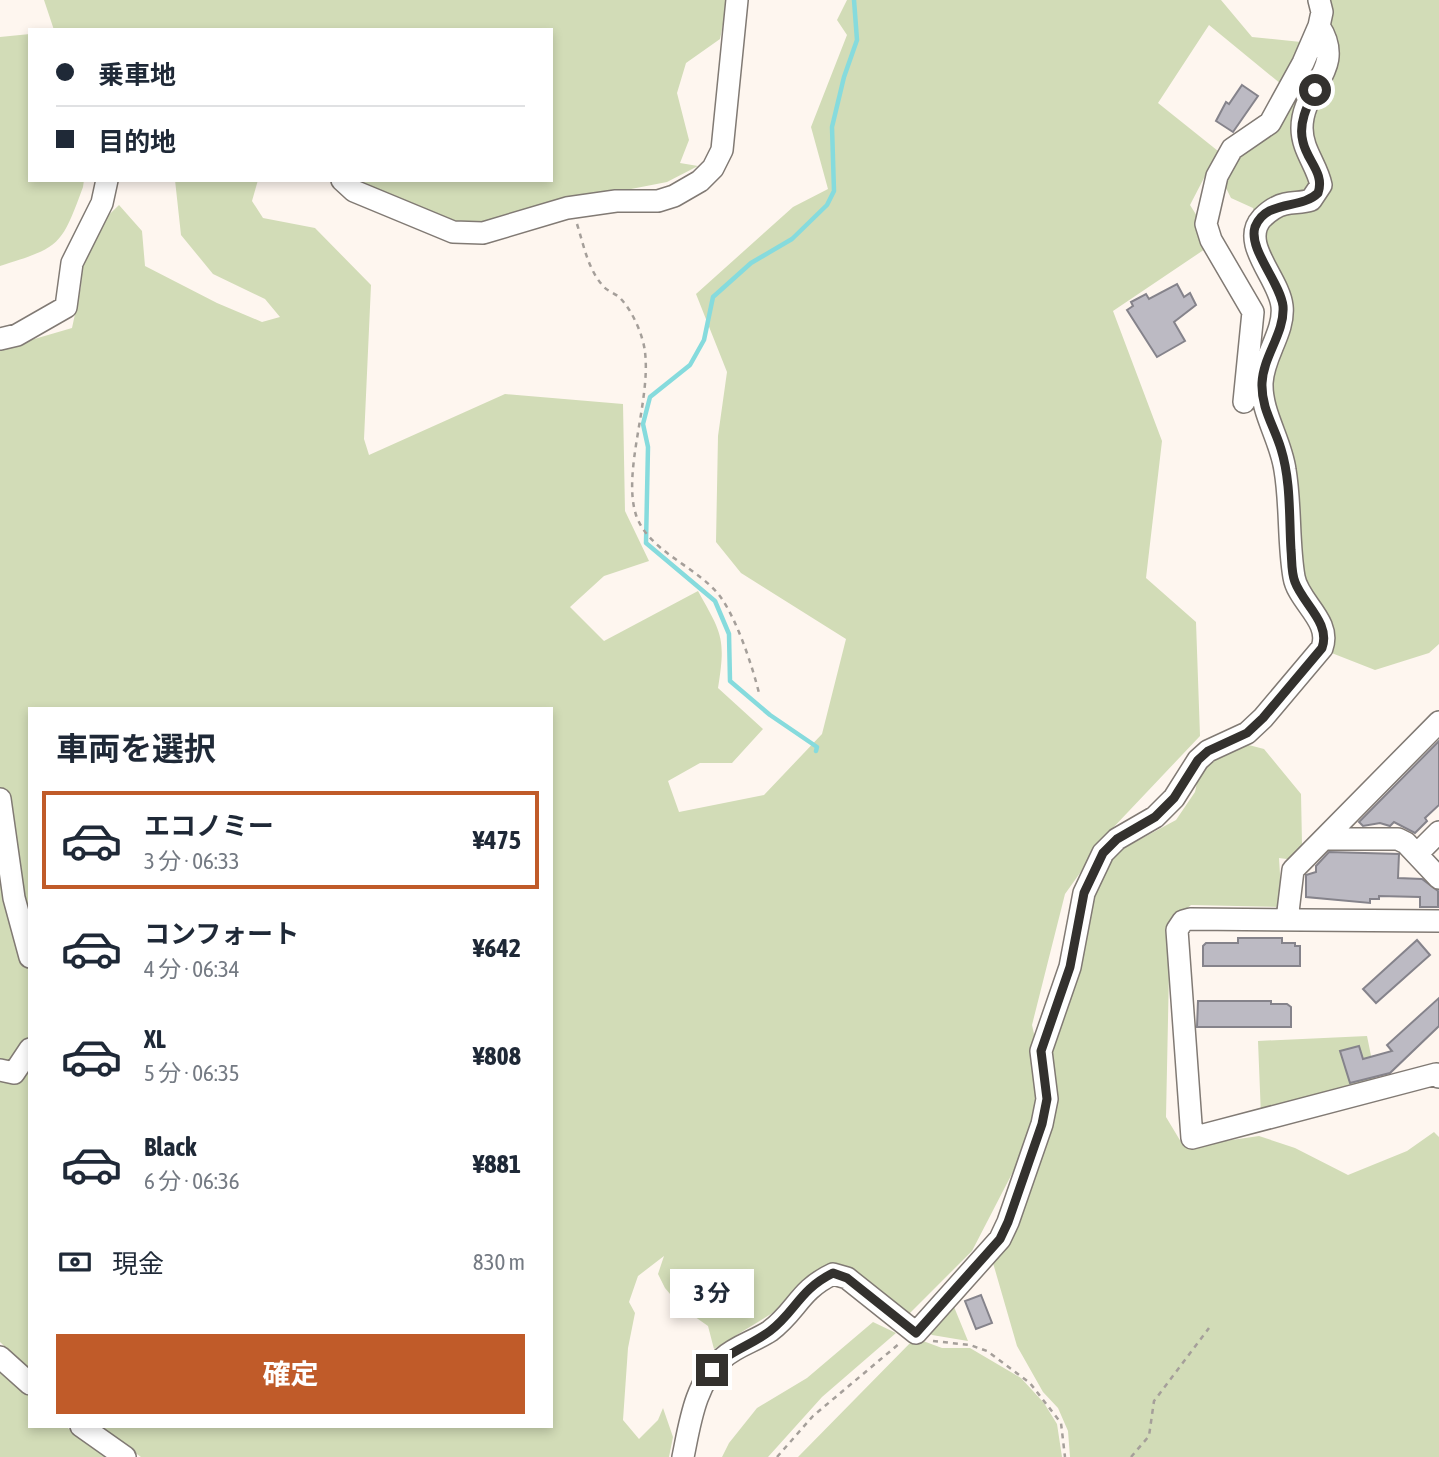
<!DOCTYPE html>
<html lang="ja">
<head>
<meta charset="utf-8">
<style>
  :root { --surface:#fff; --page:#f6f6f7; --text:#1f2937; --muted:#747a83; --line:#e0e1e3; --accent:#c05b29 }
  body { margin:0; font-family:"Asap Condensed","Noto Sans JP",sans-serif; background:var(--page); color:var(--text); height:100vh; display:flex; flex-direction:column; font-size:26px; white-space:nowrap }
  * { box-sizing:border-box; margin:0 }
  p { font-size:23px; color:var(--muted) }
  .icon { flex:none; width:38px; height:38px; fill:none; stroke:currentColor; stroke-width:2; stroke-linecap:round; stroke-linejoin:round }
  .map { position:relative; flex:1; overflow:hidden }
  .side { position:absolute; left:28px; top:707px; width:525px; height:721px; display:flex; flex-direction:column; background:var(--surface); border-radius:0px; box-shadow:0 4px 10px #0003 }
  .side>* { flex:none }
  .top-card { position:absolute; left:28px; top:28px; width:525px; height:154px; border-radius:0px; box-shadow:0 4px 10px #0003; display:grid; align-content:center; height:154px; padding:0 28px; background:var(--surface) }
  .end { position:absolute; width:32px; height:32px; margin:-16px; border:9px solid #33312e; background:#fff; box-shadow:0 0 0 4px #fff }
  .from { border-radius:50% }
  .bubble { position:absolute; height:49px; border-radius:0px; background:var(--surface); box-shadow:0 4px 10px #0003; font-size:23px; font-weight:700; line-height:49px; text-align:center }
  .top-card b { display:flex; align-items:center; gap:24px; height:66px; font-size:26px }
  .top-card b+b { border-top:2px solid var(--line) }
  .top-card i { width:18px; height:18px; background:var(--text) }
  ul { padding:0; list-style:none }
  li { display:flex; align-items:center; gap:21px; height:98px; margin:0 14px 10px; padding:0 14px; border:4px solid transparent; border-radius:0px }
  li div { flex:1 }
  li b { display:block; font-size:26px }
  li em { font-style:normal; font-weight:700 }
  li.current { border-color:var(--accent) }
  li>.icon { width:63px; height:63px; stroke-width:1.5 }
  h2 { padding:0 28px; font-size:32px; line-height:84px }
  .pay { display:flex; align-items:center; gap:18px; height:77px; padding:0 28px; font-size:26px }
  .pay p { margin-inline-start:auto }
  .action { display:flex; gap:14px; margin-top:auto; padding:14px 28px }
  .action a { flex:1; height:80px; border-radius:0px; background:var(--accent); color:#fff; font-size:28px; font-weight:700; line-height:80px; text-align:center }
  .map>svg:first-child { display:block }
  .green { fill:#d2dcb7 }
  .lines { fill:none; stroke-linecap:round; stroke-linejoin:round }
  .stream { stroke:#86dbdd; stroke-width:4.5 }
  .building { fill:#bcbac3; stroke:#85838b; stroke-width:2 }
  .minor-casing { stroke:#817a74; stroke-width:24 }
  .path { stroke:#a59f9a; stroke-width:2.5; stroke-dasharray:5 5; stroke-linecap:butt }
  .minor { stroke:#fff; stroke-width:21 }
  .route { stroke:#33312e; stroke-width:9 }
</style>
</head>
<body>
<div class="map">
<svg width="1439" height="1457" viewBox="0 0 1439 1457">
  <rect width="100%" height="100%" fill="#fef6ef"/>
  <path class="green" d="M 44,0 L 728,0 L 720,39 L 686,63 L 677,93 L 689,140 L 680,163 L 698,166 L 667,182 L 590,197 L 506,220 L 451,224 L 349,180 L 551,180 L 551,30 L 54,30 Z
    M 847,0 L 1221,0 L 1252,37 L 1301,42 L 1293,68 L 1281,84 L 1209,25 L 1158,103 L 1218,151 L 1190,205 L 1214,243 L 1113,311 L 1162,441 L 1146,578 L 1196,622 L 1200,736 L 1110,831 L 1065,894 L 1032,1025 L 1046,1087 L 1034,1131 L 972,1251 L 908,1315 L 828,1266 L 796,1287 L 774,1312 L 714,1349 L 708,1326 L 681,1307 L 665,1288 L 658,1274 L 664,1256 L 638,1276 L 629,1302 L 635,1313 L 628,1348 L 623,1420 L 639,1439 L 658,1420 L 663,1408 L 673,1437 L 669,1457 L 141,1457 L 97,1426 L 551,1426 L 551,709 L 30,709 L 30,1371 L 0,1342 L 0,349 L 72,328 L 81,286 L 83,240 L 119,205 L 142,231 L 145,266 L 217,303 L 262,322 L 280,317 L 265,299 L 213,274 L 181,235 L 175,180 L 258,180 L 252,201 L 263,218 L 315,228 L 371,285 L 364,439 L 369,455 L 505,394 L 623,404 L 625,511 L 649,561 L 604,576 L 570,607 L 604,641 L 698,591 C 722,634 726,638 718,688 L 763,729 L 732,763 L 700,763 L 668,781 L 679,812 L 764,795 L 822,734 L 846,639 L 741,573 L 716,542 L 718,436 L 727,372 L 696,294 L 793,207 L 828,189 L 811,127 L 847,35 L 837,20 Z
    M 1324,0 L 1439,0 L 1439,644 L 1429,653 L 1375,670 L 1324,650 L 1291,577 L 1283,466 L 1260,404 L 1281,325 L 1265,248 L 1253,208 L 1231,198 L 1225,186 L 1231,160 L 1269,132 Z
    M 30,34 L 30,180 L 84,180 L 83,187 C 61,247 60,247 0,266 L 0,37 Z
    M 1241,743 L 1264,749 L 1301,794 L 1302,844 L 1294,860 L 1279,858 L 1282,907 L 1191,905 L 1170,923 L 1166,1117 L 1184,1147 L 1259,1136 L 1295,1148 L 1348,1175 L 1407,1151 L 1434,1132 L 1439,1137 L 1439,1457 L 1070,1457 L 1068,1431 L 1058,1408 L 1043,1392 L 1017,1346 L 991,1256 L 1054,1105 L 1047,1052 L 1086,913 L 1113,854 L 1176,820 L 1195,792 L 1200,768 Z
    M 1367,1036 L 1377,1085 L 1261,1116 L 1258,1041 Z
    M 952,1302 L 968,1341 L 932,1335 L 925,1330 Z
    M 873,1322 L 896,1333 L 822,1397 L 768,1457 L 722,1457 L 729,1443 L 757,1408 L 807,1378 Z
    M 915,1338 L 942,1348 L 970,1348 L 1021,1378 L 1044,1403 L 1057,1424 L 1062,1457 L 798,1457 Z
    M 0,1364 L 30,1394 L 30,1426 L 65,1426 L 108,1457 L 0,1457 Z"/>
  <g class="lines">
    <path class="stream" d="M 816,751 L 817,747 L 770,715 L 730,681 L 729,634 L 715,601 L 646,543 L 648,447 L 643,424 L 650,397 L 690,365 L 704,340 L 713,297 L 751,263 L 792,239 L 827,205 L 834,191 L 832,127 L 844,77 L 857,40 L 854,0"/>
  </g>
  <path class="building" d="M 1242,85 L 1258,96 L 1233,132 L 1216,121 L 1226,102 L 1229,104 Z
    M 1177,284 L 1184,297 L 1190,293 L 1196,305 L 1174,322 L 1185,341 L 1157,357 L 1127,310 L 1133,306 L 1131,302 L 1146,294 L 1149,299 Z
    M 1439,741 L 1439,805 L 1425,818 L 1427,821 L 1415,833 L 1394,822 L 1390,826 L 1380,823 L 1363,826 L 1359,822 Z
    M 1329,852 L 1399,854 L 1398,878 L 1422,879 L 1438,891 L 1438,907 L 1420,907 L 1420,897 L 1379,896 L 1379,899 L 1370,899 L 1370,903 L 1306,897 L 1306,875 L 1316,872 L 1316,866 Z
    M 1238,938 L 1282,938 L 1282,943 L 1295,943 L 1295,946 L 1300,946 L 1300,966 L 1203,966 L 1203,946 L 1206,943 L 1238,943 Z
    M 1417,940 L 1430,955 L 1376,1003 L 1363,989 Z
    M 1439,998 L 1439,1026 L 1390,1073 L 1350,1083 L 1340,1051 L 1359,1046 L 1363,1059 L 1392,1051 L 1387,1045 Z
    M 1198,1001 L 1271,1001 L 1271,1004 L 1287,1004 L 1291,1007 L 1291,1027 L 1197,1027 Z
    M 981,1295 L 992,1323 L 976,1329 L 965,1301 Z"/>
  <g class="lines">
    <defs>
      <path id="minor" d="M 342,180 L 354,191 L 453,232 L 483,233 L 567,208 L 616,201 L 658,201 L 674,196 L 700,181 L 713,168 L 722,150 L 737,0
        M 0,339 L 17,335 L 66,307 L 72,263 L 102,203 L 107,180
        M 1244,402 L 1253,312 L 1211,240 L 1206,224 L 1217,176 L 1232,149 L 1270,123 L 1303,63 L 1319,26
        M 0,799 L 14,898 L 30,957
        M 1324,839 L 1398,839 L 1406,843 L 1439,878
        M 1417,854 L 1439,832
        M 1287,920 L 1293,870 L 1439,722
        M 1439,921 L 1190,919 L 1183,921 L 1177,930 L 1192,1138 L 1436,1074 L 1439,1077
        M 0,1070 L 14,1073 L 30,1049
        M 0,1357 L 30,1384
        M 81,1426 L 125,1457
        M 683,1457 C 690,1423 695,1383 723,1358 C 736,1346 755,1341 770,1331 C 797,1311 799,1290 833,1274 L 847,1278 L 916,1333 L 1000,1239 L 1008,1222 L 1042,1124 L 1047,1099 L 1041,1051 L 1070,967 L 1084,893 L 1103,853 L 1117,839 L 1155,817 L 1174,798 L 1198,760 L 1208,751 L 1247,733 L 1263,718 L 1322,648 C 1332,621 1298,602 1294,577 C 1288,542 1291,505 1285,470 C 1281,440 1261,413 1262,383 C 1263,356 1285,332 1282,306 C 1279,278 1239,243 1262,218 C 1268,212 1276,206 1285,204 C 1294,202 1302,203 1311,200 L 1321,185 C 1317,165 1302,150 1302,128 C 1302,87 1347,69 1319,26 L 1322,12 L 1319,0"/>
    </defs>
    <use href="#minor" class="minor-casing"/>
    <path class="path" d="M 577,224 C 584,246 588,270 604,287 C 609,292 617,294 621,299 C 633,312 643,335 645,352 C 651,401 622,471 636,515 C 649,553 700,567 722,599 C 738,623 752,665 759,693
      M 933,1341 L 970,1345 L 987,1351 L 1030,1383 L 1061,1423 L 1065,1457
      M 777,1457 L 813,1416 L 900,1343
      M 1131,1457 L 1149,1436 L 1154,1401 L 1209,1328"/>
    <use href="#minor" class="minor"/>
  </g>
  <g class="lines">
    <path class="route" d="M 712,1370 C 728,1351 750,1346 770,1331 C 796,1311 799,1290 833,1273 L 847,1278 L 916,1333 L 1000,1239 L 1008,1222 L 1042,1124 L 1047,1099 L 1041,1051 L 1070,967 L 1084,893 L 1103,853 L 1117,839 L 1155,817 L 1174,798 L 1198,760 L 1208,751 L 1247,733 L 1263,718 L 1322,648 C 1331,623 1303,604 1295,582 C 1291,572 1292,560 1291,550 C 1289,517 1291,481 1281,449 C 1274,426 1261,408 1262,383 C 1263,356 1285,333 1283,306 C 1280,282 1248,249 1255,227 C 1266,199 1301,210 1318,193 C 1325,173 1307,161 1303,142 C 1298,124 1307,106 1315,90"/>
  </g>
</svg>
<i class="end from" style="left:1315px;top:90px"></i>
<i class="end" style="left:712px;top:1370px"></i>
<div class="bubble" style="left:670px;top:1269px;width:84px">3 分</div>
<div class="top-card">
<b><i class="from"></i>乗車地</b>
<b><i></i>目的地</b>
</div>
<section class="side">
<h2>車両を選択</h2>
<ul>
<li class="current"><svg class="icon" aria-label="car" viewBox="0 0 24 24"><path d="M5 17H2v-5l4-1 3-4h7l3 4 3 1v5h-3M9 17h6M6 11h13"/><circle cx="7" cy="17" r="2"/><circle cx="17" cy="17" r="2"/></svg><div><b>エコノミー</b><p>3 分 · 06:33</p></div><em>¥475</em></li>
<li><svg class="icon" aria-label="car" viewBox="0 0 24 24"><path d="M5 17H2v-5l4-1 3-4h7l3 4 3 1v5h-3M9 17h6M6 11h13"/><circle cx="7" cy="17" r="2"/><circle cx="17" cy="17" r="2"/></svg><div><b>コンフォート</b><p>4 分 · 06:34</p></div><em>¥642</em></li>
<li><svg class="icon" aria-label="car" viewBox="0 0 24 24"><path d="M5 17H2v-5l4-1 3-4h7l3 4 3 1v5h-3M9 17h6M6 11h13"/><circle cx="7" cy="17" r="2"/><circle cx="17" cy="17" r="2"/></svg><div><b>XL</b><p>5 分 · 06:35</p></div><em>¥808</em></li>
<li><svg class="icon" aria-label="car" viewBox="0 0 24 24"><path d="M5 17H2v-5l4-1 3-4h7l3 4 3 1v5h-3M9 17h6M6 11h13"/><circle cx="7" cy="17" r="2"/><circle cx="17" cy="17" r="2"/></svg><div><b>Black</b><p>6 分 · 06:36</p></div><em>¥881</em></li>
</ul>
<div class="pay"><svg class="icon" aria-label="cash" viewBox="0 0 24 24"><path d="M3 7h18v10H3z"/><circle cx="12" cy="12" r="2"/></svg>現金<p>830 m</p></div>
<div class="action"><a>確定</a></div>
</section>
</div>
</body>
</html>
